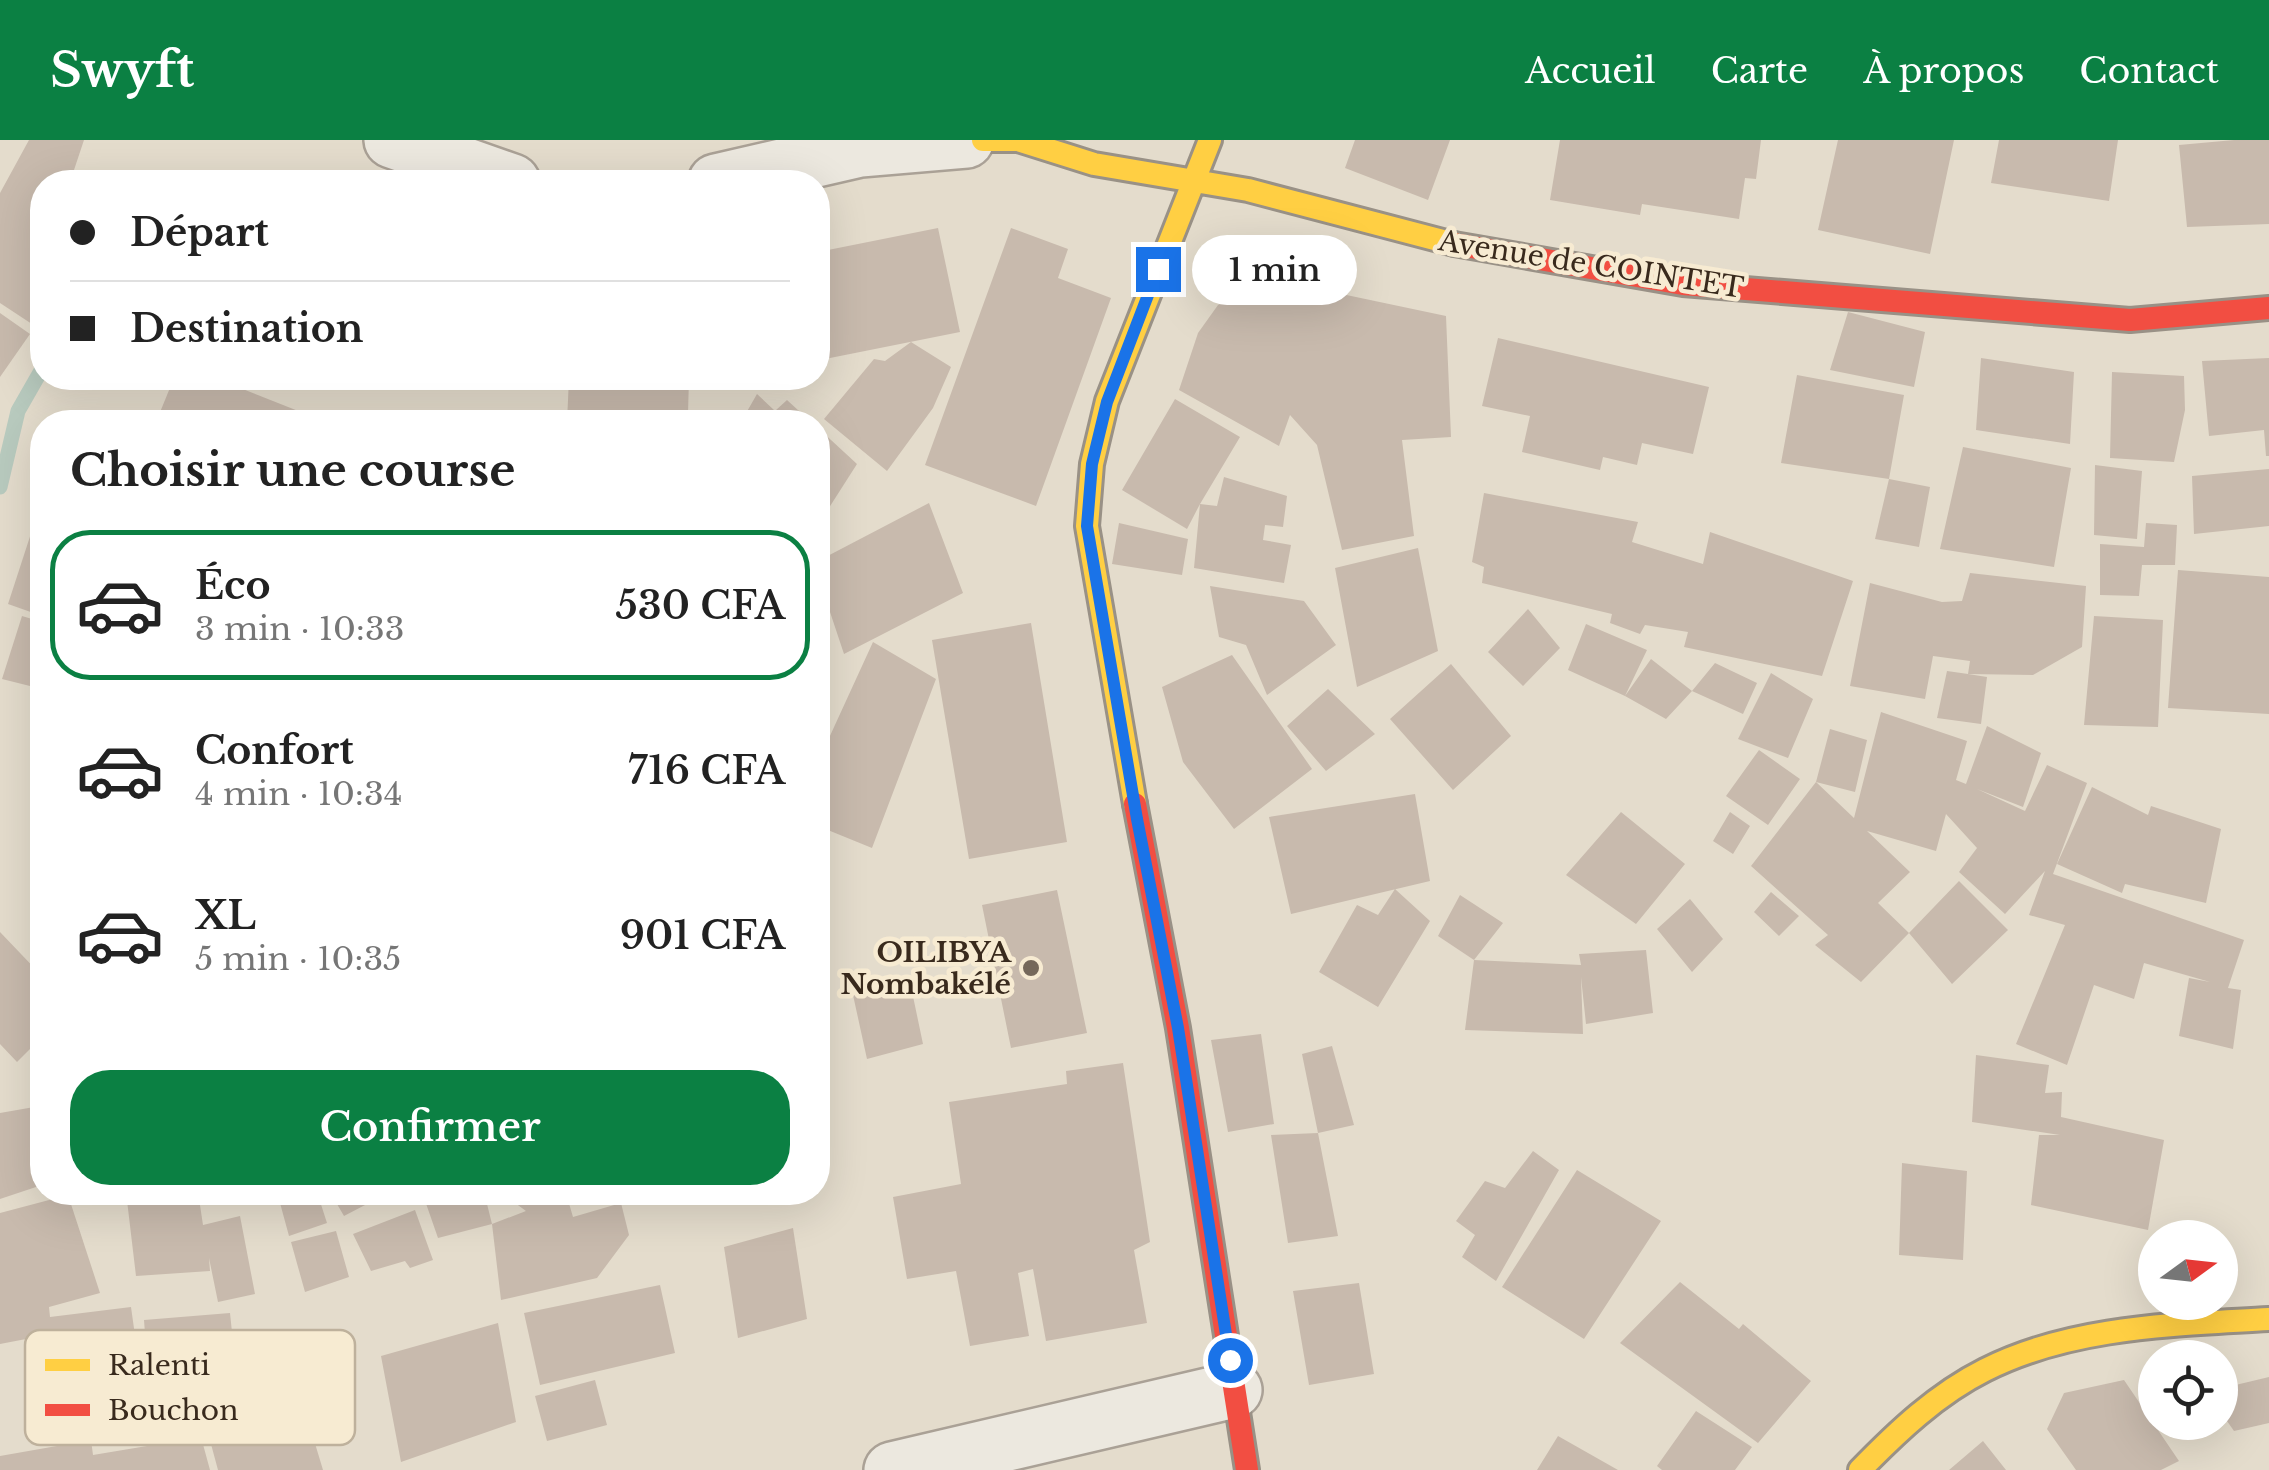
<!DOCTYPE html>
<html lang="fr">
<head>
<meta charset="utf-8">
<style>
  :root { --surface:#fff; --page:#f6f6f6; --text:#222; --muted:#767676; --line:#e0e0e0; --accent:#0b8043 }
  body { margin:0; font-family:"Libre Baskerville",serif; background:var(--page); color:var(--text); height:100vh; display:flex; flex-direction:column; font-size:38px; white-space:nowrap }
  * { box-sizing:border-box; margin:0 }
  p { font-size:32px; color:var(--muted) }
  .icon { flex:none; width:55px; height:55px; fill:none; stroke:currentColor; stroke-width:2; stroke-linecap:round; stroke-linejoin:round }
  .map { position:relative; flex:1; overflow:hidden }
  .panel { position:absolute; left:30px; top:270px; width:800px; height:795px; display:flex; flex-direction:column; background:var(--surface); border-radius:40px; box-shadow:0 10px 40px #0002 }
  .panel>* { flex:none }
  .top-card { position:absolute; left:30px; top:30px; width:800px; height:220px; border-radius:40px; box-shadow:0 10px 40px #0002; display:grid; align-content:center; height:220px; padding:0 40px; background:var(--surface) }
  .needle { width:65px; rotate:75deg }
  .fabs { position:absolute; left:2138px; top:1080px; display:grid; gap:20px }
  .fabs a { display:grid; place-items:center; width:100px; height:100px; border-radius:50%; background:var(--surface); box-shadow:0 10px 40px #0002; font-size:50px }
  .end { position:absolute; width:45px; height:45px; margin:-22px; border:12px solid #1a73e8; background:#fff; box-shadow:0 0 0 5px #fff }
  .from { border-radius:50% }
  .bubble { position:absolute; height:70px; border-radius:35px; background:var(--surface); box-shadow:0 10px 40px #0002; font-size:32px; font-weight:600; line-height:70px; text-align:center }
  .top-card b { display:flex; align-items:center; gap:35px; height:95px; font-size:38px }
  .top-card b+b { border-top:2px solid var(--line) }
  .top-card i { width:25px; height:25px; background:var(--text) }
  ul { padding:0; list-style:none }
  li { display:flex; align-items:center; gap:30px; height:150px; margin:0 20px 15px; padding:0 20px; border:5px solid transparent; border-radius:40px }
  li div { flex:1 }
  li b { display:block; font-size:38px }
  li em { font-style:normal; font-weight:600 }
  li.active { border-color:var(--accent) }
  li>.icon { width:90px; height:90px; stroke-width:1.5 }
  h2 { padding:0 40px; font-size:45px; line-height:120px }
  .action { display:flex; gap:20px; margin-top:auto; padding:20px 40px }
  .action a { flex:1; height:115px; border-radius:40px; background:var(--accent); color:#fff; font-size:40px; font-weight:600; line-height:115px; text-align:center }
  header { display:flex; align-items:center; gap:60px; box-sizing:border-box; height:140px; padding:0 50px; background:var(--accent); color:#fff }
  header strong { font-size:48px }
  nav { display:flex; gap:55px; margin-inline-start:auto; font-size:35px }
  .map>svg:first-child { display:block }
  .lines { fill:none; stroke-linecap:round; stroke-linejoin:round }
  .stream { stroke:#b8cabe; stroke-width:15 }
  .building { fill:#c8baad }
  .street-casing { stroke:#aaa196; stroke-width:60 }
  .slow-casing { stroke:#999186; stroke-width:28 }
  .jam-casing { stroke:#999186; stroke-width:28 }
  .street { stroke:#ece8df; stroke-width:55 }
  .slow { stroke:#ffcf43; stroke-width:22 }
  .jam { stroke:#f24e42; stroke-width:22 }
  .route { stroke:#1a73e8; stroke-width:12 }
  .poi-dot { fill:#75685a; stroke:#f7ebd2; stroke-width:4 }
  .labels { text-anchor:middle; stroke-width:9; stroke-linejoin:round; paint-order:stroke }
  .street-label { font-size:28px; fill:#392a1d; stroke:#f7ebd2 }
  .poi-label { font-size:28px; font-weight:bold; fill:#392a1d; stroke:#f7ebd2; text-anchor:end }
  .key { fill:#f7ebd2; stroke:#beb19c; stroke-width:2.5 }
  .key-label { font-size:28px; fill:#392a1d }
</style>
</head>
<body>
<header>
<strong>Swyft</strong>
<nav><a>Accueil</a><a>Carte</a><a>À propos</a><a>Contact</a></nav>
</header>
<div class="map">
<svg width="2269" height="1330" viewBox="0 0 2269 1330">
  <rect width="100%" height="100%" fill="#e4dccc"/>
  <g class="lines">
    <path class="stream" d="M 0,347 L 18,271 L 42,229"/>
  </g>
  <path class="building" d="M 29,0 L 84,0 L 74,30 L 83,36 L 82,42 L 42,42 L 42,181 L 38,188 L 0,163 L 0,53 Z
    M 1355,0 L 1450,0 L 1428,60 L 1345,28 Z
    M 1560,0 L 1761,0 L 1756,39 L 1745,38 L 1739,79 L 1642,64 L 1640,75 L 1550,60 Z
    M 1838,0 L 1954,0 L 1930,114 L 1818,90 Z
    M 1999,0 L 2118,0 L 2109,61 L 1991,43 Z
    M 2234,0 L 2269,0 L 2269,84 L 2187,87 L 2179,5 Z
    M 938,88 L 960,192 L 820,220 L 818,112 Z
    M 1011,88 L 1068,109 L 1058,138 L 1111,158 L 1036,366 L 925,325 Z
    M 1260,143 L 1318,149 L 1446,176 L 1451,297 L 1402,300 L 1414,396 L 1342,410 L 1317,305 L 1290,275 L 1279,306 L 1179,250 L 1198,193 L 1218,165 Z
    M 1848,172 L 1925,192 L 1914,247 L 1830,230 Z
    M 0,173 L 30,194 L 0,237 Z
    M 1498,198 L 1709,247 L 1693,314 L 1642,303 L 1637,325 L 1603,317 L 1600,330 L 1522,312 L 1530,276 L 1482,266 Z
    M 911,202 L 951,227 L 933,268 L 887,331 L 824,279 L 874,219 L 885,221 Z
    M 1981,218 L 2074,232 L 2070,304 L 1976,290 Z
    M 2269,218 L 2269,316 L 2266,316 L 2264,290 L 2209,296 L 2202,221 Z
    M 2112,232 L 2184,236 L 2185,270 L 2174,322 L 2110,318 Z
    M 1797,235 L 1904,255 L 1889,339 L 1781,323 Z
    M 174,238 L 215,238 L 326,282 L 156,282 Z
    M 569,238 L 689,238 L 688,273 L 700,274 L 700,282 L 567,282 Z
    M 757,254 L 775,271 L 787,260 L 811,282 L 741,282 Z
    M 1175,259 L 1240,297 L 1200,364 L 1217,366 L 1224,337 L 1287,356 L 1283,387 L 1265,385 L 1263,400 L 1291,405 L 1284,443 L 1194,428 L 1200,364 L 1187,389 L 1122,350 Z
    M 818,288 L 857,324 L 818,385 Z
    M 1963,307 L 2071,328 L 2054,427 L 1940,409 Z
    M 2095,325 L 2142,331 L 2137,399 L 2094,395 Z
    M 2269,329 L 2269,386 L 2194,394 L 2192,336 Z
    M 1889,339 L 1930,347 L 1919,407 L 1875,399 Z
    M 1484,353 L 1638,382 L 1632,402 L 1703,424 L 1710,392 L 1853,441 L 1822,536 L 1684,507 L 1688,492 L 1645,485 L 1640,494 L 1610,483 L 1612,474 L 1482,443 L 1484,427 L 1472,422 Z
    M 929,363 L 963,453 L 844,514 L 818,436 L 818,421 Z
    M 37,375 L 42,377 L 42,476 L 8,464 Z
    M 1119,383 L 1188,399 L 1182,435 L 1112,424 Z
    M 2146,383 L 2177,385 L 2175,425 L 2142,425 L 2139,456 L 2100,455 L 2100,404 L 2144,407 Z
    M 1418,408 L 1438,511 L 1357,547 L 1335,428 Z
    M 2178,430 L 2269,437 L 2269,574 L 2168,568 Z
    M 1970,433 L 2086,446 L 2082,507 L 2033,535 L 1968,534 L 1987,537 L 1981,584 L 1937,578 L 1947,531 L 1968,534 L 1970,521 L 1933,516 L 1925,559 L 1850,546 L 1870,443 L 1942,462 L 1962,461 Z
    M 1210,446 L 1304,461 L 1336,505 L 1267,555 L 1246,505 L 1219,497 Z
    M 1528,469 L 1560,508 L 1523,546 L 1488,512 Z
    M 22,476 L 42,482 L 42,549 L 2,539 Z
    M 2094,476 L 2163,480 L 2158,587 L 2084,585 Z
    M 1031,483 L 1067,702 L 969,719 L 932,500 Z
    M 1586,484 L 1647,510 L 1625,556 L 1568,530 Z
    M 873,502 L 936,539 L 872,708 L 818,686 L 818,622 Z
    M 1232,515 L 1312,629 L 1234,689 L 1183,622 L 1162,547 Z
    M 1651,519 L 1692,551 L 1666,579 L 1625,556 Z
    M 1715,523 L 1757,543 L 1743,574 L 1692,551 Z
    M 1451,524 L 1511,596 L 1453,650 L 1390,579 Z
    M 1771,533 L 1813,559 L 1788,618 L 1738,599 Z
    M 1328,549 L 1375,594 L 1326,631 L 1287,586 Z
    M 1881,572 L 1967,601 L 1956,640 L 1966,644 L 1987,586 L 2041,613 L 2023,667 L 1977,649 L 2025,671 L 2047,625 L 2087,643 L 2053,734 L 2244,800 L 2228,848 L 2241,850 L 2233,909 L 2179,896 L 2189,838 L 2210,842 L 2144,823 L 2134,859 L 2094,845 L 2067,925 L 2016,904 L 2065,785 L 2029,775 L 2045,731 L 2005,774 L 1959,732 L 1977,708 L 1946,674 L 1936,711 L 1867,691 L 1910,732 L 1878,763 L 1909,793 L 1959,741 L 2008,790 L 1952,844 L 1909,793 L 1861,842 L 1815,805 L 1828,795 L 1751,726 L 1816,642 L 1830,589 L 1867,600 L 1855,652 L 1816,642 L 1854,678 Z
    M 1759,610 L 1800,639 L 1768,685 L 1726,656 Z
    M 2092,647 L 2148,675 L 2151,666 L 2221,689 L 2206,763 L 2125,744 L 2122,753 L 2057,724 Z
    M 1415,654 L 1430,741 L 1291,774 L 1269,677 Z
    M 1621,672 L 1685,724 L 1636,784 L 1566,735 Z
    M 1730,672 L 1750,686 L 1733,714 L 1713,701 Z
    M 1395,749 L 1430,781 L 1378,867 L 1319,832 L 1357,765 L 1378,775 Z
    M 1057,750 L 1087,893 L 1011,908 L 982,765 Z
    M 1771,752 L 1799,776 L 1779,796 L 1754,772 Z
    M 1460,755 L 1503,783 L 1474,820 L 1438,796 Z
    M 1690,759 L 1723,799 L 1692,832 L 1657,789 Z
    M 0,792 L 42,836 L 42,897 L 17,922 L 0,904 Z
    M 1646,810 L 1653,873 L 1586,884 L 1581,837 L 1583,894 L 1465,890 L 1474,820 L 1581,825 L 1579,814 Z
    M 910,842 L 923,904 L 867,919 L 853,855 Z
    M 1261,894 L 1274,984 L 1228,992 L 1211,900 Z
    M 1332,906 L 1354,985 L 1318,993 L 1338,1096 L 1288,1103 L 1271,995 L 1318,993 L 1302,914 Z
    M 1976,915 L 2049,925 L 2045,953 L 2062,952 L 2061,977 L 2164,1000 L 2148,1090 L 2031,1065 L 2039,995 L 2060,995 L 1972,982 Z
    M 1123,923 L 1150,1102 L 1134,1110 L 1147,1183 L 1046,1201 L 1033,1129 L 1018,1133 L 1029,1196 L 970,1206 L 956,1131 L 907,1139 L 893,1057 L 961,1044 L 949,962 L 1067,944 L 1066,931 Z
    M 40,966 L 42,1045 L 0,1059 L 0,973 Z
    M 1533,1011 L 1559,1030 L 1496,1141 L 1462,1117 L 1475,1095 L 1456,1081 L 1485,1041 L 1505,1048 Z
    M 1902,1023 L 1967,1031 L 1963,1120 L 1899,1115 Z
    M 1577,1030 L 1661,1081 L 1584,1199 L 1502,1147 Z
    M 126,1052 L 198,1052 L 203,1085 L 240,1076 L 255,1154 L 218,1162 L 209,1118 L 210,1131 L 136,1136 Z
    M 277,1052 L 317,1052 L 327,1083 L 289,1096 Z
    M 330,1052 L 390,1052 L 344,1076 Z
    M 422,1052 L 484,1052 L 492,1084 L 438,1098 Z
    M 500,1052 L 554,1052 L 545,1064 L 568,1060 L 573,1077 L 621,1063 L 629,1095 L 597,1138 L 501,1160 L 492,1084 L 526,1071 Z
    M 68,1055 L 100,1153 L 49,1167 L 50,1177 L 131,1167 L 139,1224 L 58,1237 L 52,1194 L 0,1204 L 0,1073 Z
    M 415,1070 L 433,1120 L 410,1128 L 405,1121 L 371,1131 L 353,1094 Z
    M 793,1088 L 807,1179 L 738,1198 L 724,1107 Z
    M 336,1091 L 349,1137 L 305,1152 L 291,1102 Z
    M 1680,1142 L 1739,1189 L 1743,1184 L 1811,1241 L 1758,1303 L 1620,1203 Z
    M 1359,1143 L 1374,1234 L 1309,1245 L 1293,1151 Z
    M 660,1145 L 675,1213 L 540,1245 L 524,1173 Z
    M 230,1173 L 238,1250 L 150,1261 L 144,1180 Z
    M 498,1183 L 516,1282 L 401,1322 L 381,1216 Z
    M 2269,1237 L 2269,1283 L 2234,1291 L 2220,1271 L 2223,1248 Z
    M 595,1240 L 607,1285 L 547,1301 L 535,1256 Z
    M 2124,1240 L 2179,1321 L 2161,1330 L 2076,1330 L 2047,1289 L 2064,1253 Z
    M 304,1267 L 323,1330 L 218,1330 L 208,1293 Z
    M 1696,1271 L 1752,1307 L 1735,1330 L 1662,1330 L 1657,1326 Z
    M 1558,1296 L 1618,1330 L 1537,1330 Z
    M 201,1297 L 210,1330 L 0,1330 L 0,1316 L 91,1300 L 93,1315 Z
    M 1983,1301 L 2006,1330 L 1949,1330 Z"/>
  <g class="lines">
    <defs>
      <path id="street" d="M 392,0 L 512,42
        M 716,42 L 860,9 L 966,0
        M 892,1330 L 1234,1250"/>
      <path id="slow" d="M 983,0 L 1018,0 L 1094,24 L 1248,50 L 1454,104
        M 1135,664 L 1087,386 L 1092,324 L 1107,261 L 1210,0
        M 1860,1330 C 1897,1292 1937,1254 1985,1230 C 2072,1186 2173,1185 2269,1179"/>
      <path id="jam" d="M 1454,104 L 1683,144 L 2130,180 L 2269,168
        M 1135,664 L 1178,888 L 1247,1330"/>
    </defs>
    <use href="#street" class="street-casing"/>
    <use href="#slow" class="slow-casing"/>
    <use href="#jam" class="jam-casing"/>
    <use href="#street" class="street"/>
    <use href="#slow" class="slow"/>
    <use href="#jam" class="jam"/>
  </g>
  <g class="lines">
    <path class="route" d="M 1158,129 L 1107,262 L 1092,324 L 1087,386 L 1137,679 L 1178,888 L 1230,1220"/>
  </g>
  <circle class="poi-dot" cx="1031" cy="828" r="10"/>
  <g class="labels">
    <g class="street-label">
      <text transform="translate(1591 124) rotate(9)" y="10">Avenue de COINTET</text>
    </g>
    <g class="poi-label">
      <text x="1011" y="822">OILIBYA<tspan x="1011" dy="32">Nombakélé</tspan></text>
    </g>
  </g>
  <rect x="25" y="1190" width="330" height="115" rx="15" class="key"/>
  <rect x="45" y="1219" width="45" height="12" fill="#ffcf43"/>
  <rect x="45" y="1264" width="45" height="12" fill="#f24e42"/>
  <g class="key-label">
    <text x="108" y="1235">Ralenti</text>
    <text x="108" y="1280">Bouchon</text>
  </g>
</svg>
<div class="fabs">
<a><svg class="needle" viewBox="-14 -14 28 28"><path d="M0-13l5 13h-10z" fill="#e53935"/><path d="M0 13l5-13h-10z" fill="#767676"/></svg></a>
<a><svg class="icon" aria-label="locate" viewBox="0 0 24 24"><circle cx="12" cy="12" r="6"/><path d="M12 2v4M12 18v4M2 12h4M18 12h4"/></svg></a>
</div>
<i class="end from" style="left:1230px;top:1220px"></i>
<i class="end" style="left:1158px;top:129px"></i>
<div class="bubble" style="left:1192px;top:95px;width:165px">1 min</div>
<div class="top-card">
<b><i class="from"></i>Départ</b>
<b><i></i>Destination</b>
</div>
<section class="panel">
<h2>Choisir une course</h2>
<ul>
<li class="active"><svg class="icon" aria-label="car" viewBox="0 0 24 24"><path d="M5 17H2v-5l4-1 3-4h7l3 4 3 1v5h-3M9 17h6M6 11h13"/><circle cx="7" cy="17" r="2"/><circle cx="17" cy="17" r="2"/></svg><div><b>Éco</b><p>3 min · 10:33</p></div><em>530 CFA</em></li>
<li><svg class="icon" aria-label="car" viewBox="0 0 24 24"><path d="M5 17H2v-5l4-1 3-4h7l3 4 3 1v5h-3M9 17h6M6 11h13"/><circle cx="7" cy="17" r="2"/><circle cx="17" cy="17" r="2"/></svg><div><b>Confort</b><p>4 min · 10:34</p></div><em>716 CFA</em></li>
<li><svg class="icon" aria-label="car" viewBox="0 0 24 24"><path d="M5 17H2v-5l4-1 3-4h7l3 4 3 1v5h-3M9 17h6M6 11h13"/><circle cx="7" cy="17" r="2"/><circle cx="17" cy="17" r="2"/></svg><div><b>XL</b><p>5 min · 10:35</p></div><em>901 CFA</em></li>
</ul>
<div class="action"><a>Confirmer</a></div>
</section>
</div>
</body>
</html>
